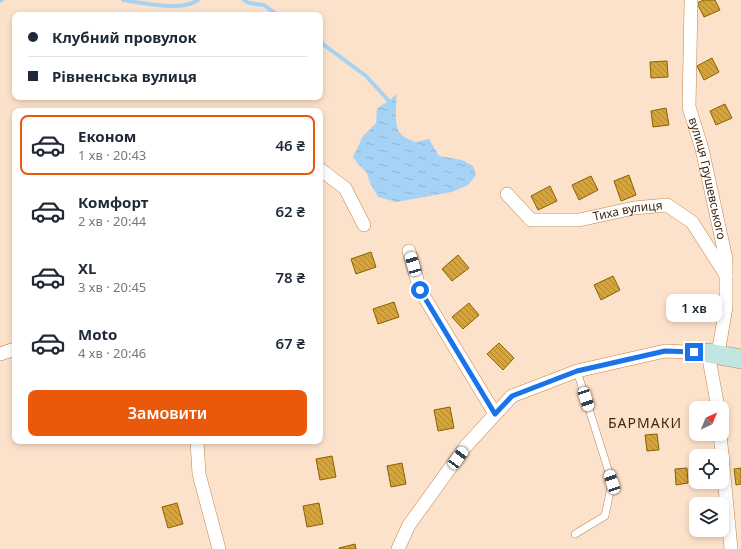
<!DOCTYPE html>
<html lang="uk">
<head>
<meta charset="utf-8">
<style>
  :root { --surface:#fff; --page:#f6f6f7; --text:#1f2937; --muted:#747a83; --line:#e0e1e3; --accent:#ea580c }
  body { margin:0; font-family:"Noto Sans",sans-serif; background:var(--page); color:var(--text); height:100vh; display:flex; flex-direction:column; font-size:15px; white-space:nowrap }
  * { box-sizing:border-box; margin:0 }
  p { font-size:13px; color:var(--muted) }
  .icon { flex:none; width:22px; height:22px; fill:none; stroke:currentColor; stroke-width:2; stroke-linecap:round; stroke-linejoin:round }
  .map { position:relative; flex:1; overflow:hidden }
  .panel { position:absolute; left:12px; top:108px; width:311px; height:336px; display:flex; flex-direction:column; background:var(--surface); border-radius:8px; box-shadow:0 2px 6px #0003 }
  .panel>* { flex:none }
  .hud { position:absolute; left:12px; top:12px; width:311px; height:88px; border-radius:8px; box-shadow:0 2px 6px #0003; display:grid; align-content:center; height:88px; padding:0 16px; background:var(--surface) }
  .needle { width:26px; rotate:44deg }
  .fabs { position:absolute; left:689px; top:401px; display:grid; gap:8px }
  .fabs a { display:grid; place-items:center; width:40px; height:40px; border-radius:8px; background:var(--surface); box-shadow:0 2px 6px #0003; font-size:20px }
  .end { position:absolute; width:18px; height:18px; margin:-9px; border:5px solid #1a73e8; background:#fff; box-shadow:0 0 0 2px #fff }
  .from { border-radius:50% }
  .bubble { position:absolute; height:28px; border-radius:8px; background:var(--surface); box-shadow:0 2px 6px #0003; font-size:13px; font-weight:600; line-height:28px; text-align:center }
  .car { position:absolute; width:12px; height:24px; margin:-12px -6px; border-radius:5px; box-shadow:0 0 3px 1px #0007; background:linear-gradient(#fff 24%,#345 0 40%,#fff 0 76%,#345 0 86%,#fff 0) }
  .hud b { display:flex; align-items:center; gap:14px; height:38px; font-size:15px }
  .hud b+b { border-top:1px solid var(--line) }
  .hud i { width:10px; height:10px; background:var(--text) }
  ul { padding:7px 0 0; list-style:none }
  li { display:flex; align-items:center; gap:12px; height:60px; margin:0 8px 6px; padding:0 8px; border:2px solid transparent; border-radius:8px }
  li div { flex:1 }
  li b { display:block; font-size:15px }
  li em { font-style:normal; font-weight:600 }
  li.selected { border-color:var(--accent) }
  li>.icon { width:36px; height:36px; stroke-width:1.5 }
  .primary-button { display:flex; gap:8px; margin-top:auto; padding:8px 16px }
  .primary-button a { flex:1; height:46px; border-radius:8px; background:var(--accent); color:#fff; font-size:16px; font-weight:600; line-height:46px; text-align:center }
  .map>svg:first-child { display:block }
  .water { fill:url(#water-ripples) }
  .lines { fill:none; stroke-linecap:round; stroke-linejoin:round }
  .stream { stroke:#a6d2f5; stroke-width:4 }
  .building { fill:url(#building-back-hatch); stroke:#876202 }
  .lane-casing { stroke:#c2844a; stroke-width:8 }
  .street-casing { stroke:#c2844a; stroke-width:14 }
  .secondary-casing { stroke:#c2844a; stroke-width:20 }
  .lane { stroke:#fff; stroke-width:7 }
  .street { stroke:#fff; stroke-width:13 }
  .secondary { stroke:#c0e6e1; stroke-width:19 }
  .route { stroke:#1a73e8; stroke-width:5 }
  .labels { text-anchor:middle; stroke-width:3; stroke-linejoin:round; paint-order:stroke }
  .street-label { font-size:12px; fill:#40270e; stroke:#fde2cb }
  .quarter-label { font-size:14px; letter-spacing:1px; fill:#40270e; stroke:#fde2cb }
</style>
</head>
<body>
<div class="map">
<svg width="741" height="549" viewBox="0 0 741 549">
  <defs>
    <pattern id="water-ripples" width="26" height="14" patternUnits="userSpaceOnUse"><rect width="26" height="14" fill="#a6d2f5"/><path d="M2 4q2-2 4 0t4 0M15 11q2-2 4 0t4 0" fill="none" stroke="#90b4d1"/></pattern>
    <pattern id="building-back-hatch" width="6" height="6" patternUnits="userSpaceOnUse"><rect width="6" height="6" fill="#d7a439"/><path d="M-1 5l2 2M0 0l6 6M5-1l2 2" fill="none" stroke="#b0862e"/></pattern>
  </defs>
  <rect width="100%" height="100%" fill="#fde2cb"/>
  <path class="water" d="M 396,94 C 398,107 392,123 401,134 C 404,138 411,140 415,142 L 429,139 L 439,156 L 462,160 L 473,166 L 476,175 L 468,185 L 452,192 L 396,202 L 378,197 L 370,183 L 367,173 L 358,164 L 353,157 L 363,136 L 376,123 L 377,108 L 389,101 Z"/>
  <g class="lines">
    <path class="stream" d="M 123,0 C 144,3 181,12 198,0
      M 244,0 L 249,3 L 264,5 L 277,15
      M 0,1 L 2,0
      M 320,42 L 366,76 L 389,101"/>
  </g>
  <path class="building" d="M 704,0 L 715,0 L 720,10 L 704,17 L 697,3 Z
    M 712,58 L 719,72 L 704,80 L 697,66 Z
    M 667,61 L 668,77 L 651,78 L 650,62 Z
    M 725,104 L 732,118 L 716,125 L 710,111 Z
    M 666,108 L 669,125 L 653,127 L 651,111 Z
    M 629,175 L 636,195 L 621,201 L 614,181 Z
    M 591,176 L 598,190 L 579,200 L 572,185 Z
    M 550,186 L 557,201 L 538,210 L 531,196 Z
    M 371,252 L 376,267 L 356,274 L 351,259 Z
    M 458,255 L 469,268 L 452,281 L 442,269 Z
    M 613,276 L 620,290 L 601,300 L 594,285 Z
    M 394,302 L 399,317 L 378,324 L 373,309 Z
    M 469,303 L 479,315 L 463,329 L 452,317 Z
    M 499,343 L 514,358 L 503,370 L 487,354 Z
    M 450,407 L 454,428 L 438,431 L 434,410 Z
    M 657,434 L 659,450 L 647,451 L 645,435 Z
    M 332,456 L 336,477 L 320,480 L 316,459 Z
    M 402,463 L 406,484 L 391,487 L 387,466 Z
    M 687,468 L 688,483 L 676,485 L 675,469 Z
    M 741,468 L 741,484 L 736,485 L 734,469 Z
    M 177,503 L 183,524 L 168,528 L 162,507 Z
    M 319,503 L 323,524 L 307,527 L 303,506 Z
    M 355,544 L 356,549 L 339,549 L 339,548 Z"/>
  <g class="lines">
    <defs>
      <path id="lane" d="M 575,534 L 605,516 L 612,482 L 577,371"/>
      <g id="street">
        <path id="s1" d="M 691,3 L 689,107 L 702,149 L 726,259 L 726,307 L 718,354"/>
        <path d="M 320,172 L 321,170 L 345,188 L 364,225"/>
        <path id="s2" d="M 507,194 L 531,220 L 579,220 L 634,208 L 667,205 L 692,222 L 726,275"/>
        <path d="M 409,251 L 420,290 L 495,414"/>
        <path d="M 0,354 L 15,349"/>
        <path d="M 720,434 L 731,549"/>
        <path d="M 197,441 L 199,474 L 219,549"/>
        <path d="M 398,549 L 409,525 L 466,446 L 512,396 L 577,371 L 665,351 L 708,353 L 718,408"/>
      </g>
      <path id="secondary" d="M 708,353 L 741,359"/>
    </defs>
    <use href="#lane" class="lane-casing"/>
    <use href="#street" class="street-casing"/>
    <use href="#secondary" class="secondary-casing"/>
    <use href="#lane" class="lane"/>
    <use href="#street" class="street"/>
    <use href="#secondary" class="secondary"/>
  </g>
  <g class="lines">
    <path class="route" d="M 420,290 L 495,414 L 512,396 L 577,371 L 665,351 L 694,352"/>
  </g>
  <g class="labels">
    <g class="street-label">
      <text dy="4" stroke="none"><textPath href="#s1" startOffset="178">вулиця Грушевського</textPath></text>
      <text dy="4" stroke="none"><textPath href="#s2" startOffset="133">Тиха вулиця</textPath></text>
    </g>
    <g class="quarter-label">
      <text x="645" y="428">БАРМАКИ</text>
    </g>
  </g>
</svg>
<div class="fabs">
<a><svg class="needle" viewBox="-14 -14 28 28"><path d="M0-13l5 13h-10z" fill="#e53935"/><path d="M0 13l5-13h-10z" fill="#747a83"/></svg></a>
<a><svg class="icon" aria-label="locate" viewBox="0 0 24 24"><circle cx="12" cy="12" r="6"/><path d="M12 2v4M12 18v4M2 12h4M18 12h4"/></svg></a>
<a><svg class="icon" aria-label="layers" viewBox="0 0 24 24"><path d="M12 4l9 5-9 5-9-5zM3 14l9 5 9-5"/></svg></a>
</div>
<i class="end from" style="left:420px;top:290px"></i>
<i class="end" style="left:694px;top:352px"></i>
<div class="bubble" style="left:666px;top:294px;width:56px">1 хв</div>
<i class="car" style="left:413px;top:264px;rotate:344deg"></i>
<i class="car" style="left:586px;top:399px;rotate:162deg"></i>
<i class="car" style="left:458px;top:458px;rotate:36deg"></i>
<i class="car" style="left:612px;top:482px;rotate:342deg"></i>
<div class="hud">
<b><i class="from"></i>Клубний провулок</b>
<b><i></i>Рівненська вулиця</b>
</div>
<section class="panel">
<ul>
<li class="selected"><svg class="icon" aria-label="car" viewBox="0 0 24 24"><path d="M5 17H2v-5l4-1 3-4h7l3 4 3 1v5h-3M9 17h6M6 11h13"/><circle cx="7" cy="17" r="2"/><circle cx="17" cy="17" r="2"/></svg><div><b>Економ</b><p>1 хв · 20:43</p></div><em>46 ₴</em></li>
<li><svg class="icon" aria-label="car" viewBox="0 0 24 24"><path d="M5 17H2v-5l4-1 3-4h7l3 4 3 1v5h-3M9 17h6M6 11h13"/><circle cx="7" cy="17" r="2"/><circle cx="17" cy="17" r="2"/></svg><div><b>Комфорт</b><p>2 хв · 20:44</p></div><em>62 ₴</em></li>
<li><svg class="icon" aria-label="car" viewBox="0 0 24 24"><path d="M5 17H2v-5l4-1 3-4h7l3 4 3 1v5h-3M9 17h6M6 11h13"/><circle cx="7" cy="17" r="2"/><circle cx="17" cy="17" r="2"/></svg><div><b>XL</b><p>3 хв · 20:45</p></div><em>78 ₴</em></li>
<li><svg class="icon" aria-label="car" viewBox="0 0 24 24"><path d="M5 17H2v-5l4-1 3-4h7l3 4 3 1v5h-3M9 17h6M6 11h13"/><circle cx="7" cy="17" r="2"/><circle cx="17" cy="17" r="2"/></svg><div><b>Moto</b><p>4 хв · 20:46</p></div><em>67 ₴</em></li>
</ul>
<div class="primary-button"><a>Замовити</a></div>
</section>
</div>
</body>
</html>
